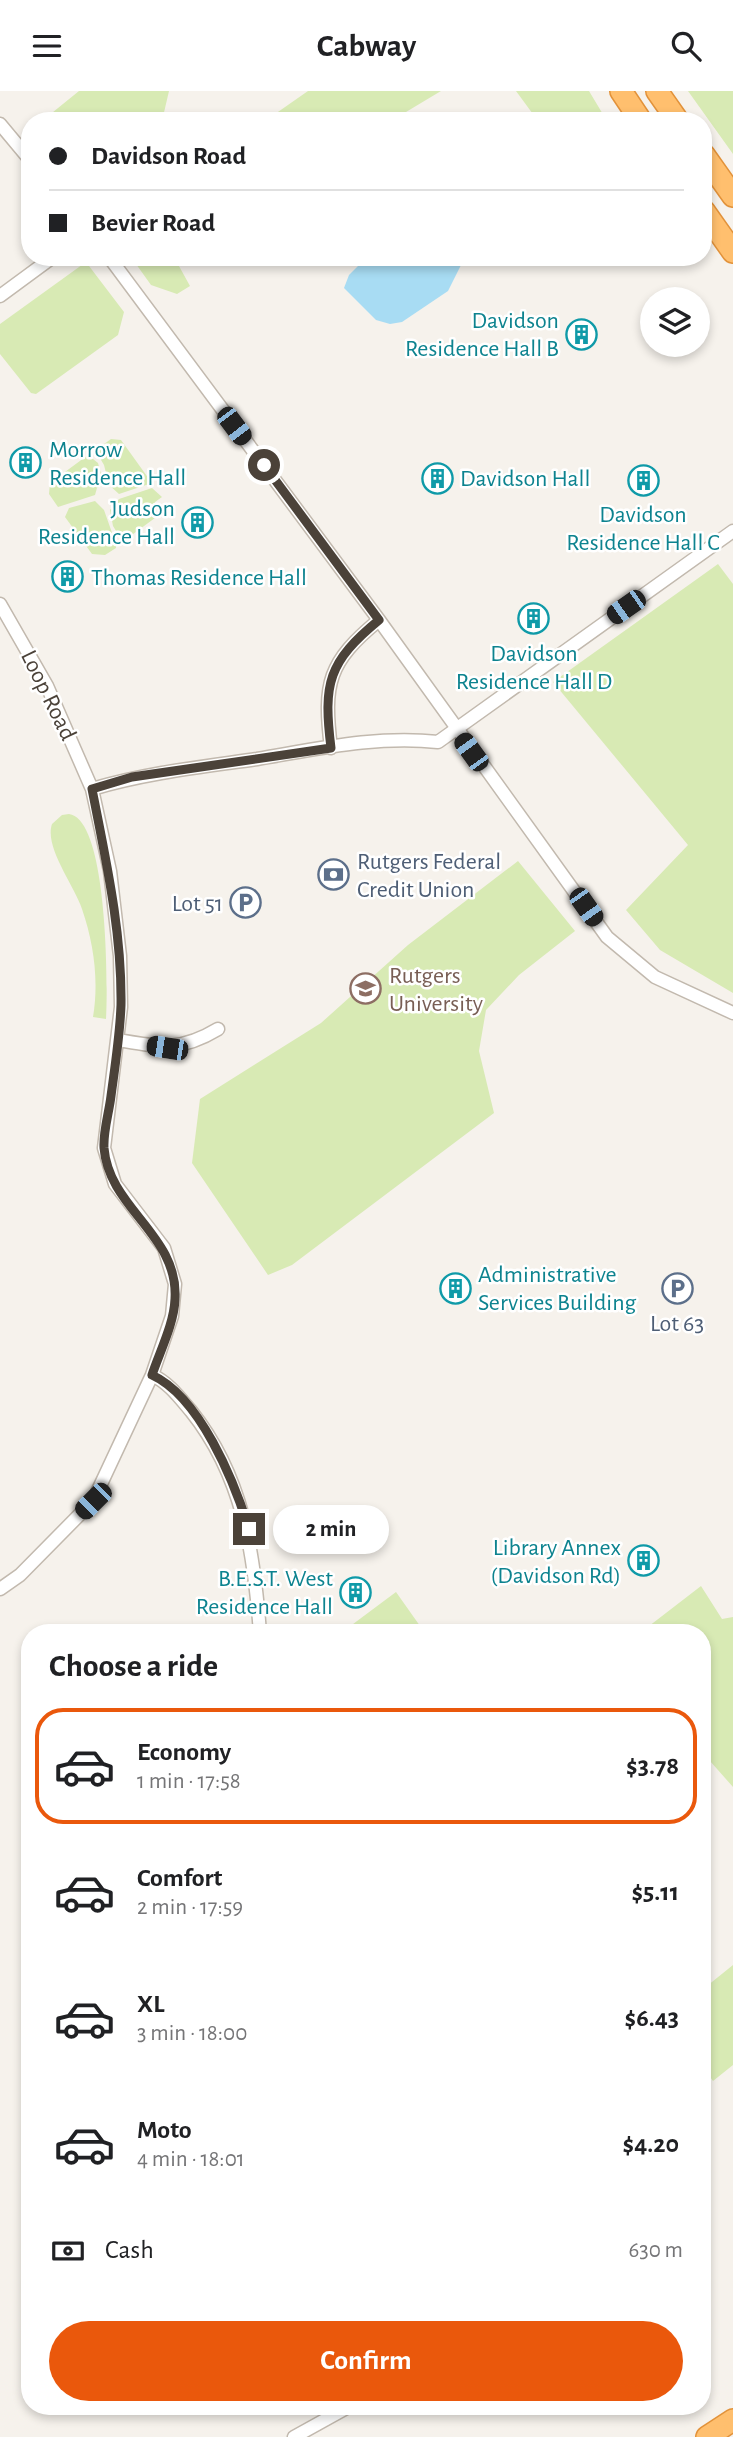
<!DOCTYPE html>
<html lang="en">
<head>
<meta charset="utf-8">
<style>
  :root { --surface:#fff; --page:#f6f6f6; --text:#202124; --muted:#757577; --line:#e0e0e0; --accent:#ea580c }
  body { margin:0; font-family:"Alegreya Sans",sans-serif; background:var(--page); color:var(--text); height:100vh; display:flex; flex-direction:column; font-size:26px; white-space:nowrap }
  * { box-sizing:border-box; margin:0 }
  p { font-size:23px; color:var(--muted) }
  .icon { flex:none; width:38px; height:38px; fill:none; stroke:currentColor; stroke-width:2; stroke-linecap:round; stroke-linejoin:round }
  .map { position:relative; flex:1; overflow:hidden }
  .details { position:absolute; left:21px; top:1533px; width:690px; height:791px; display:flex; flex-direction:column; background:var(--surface); border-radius:28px; box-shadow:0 4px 10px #0003 }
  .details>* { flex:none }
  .guide { position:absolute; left:21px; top:21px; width:691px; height:154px; border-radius:28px; box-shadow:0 4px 10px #0003; display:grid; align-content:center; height:154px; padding:0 28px; background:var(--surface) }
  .buttons { position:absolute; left:640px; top:196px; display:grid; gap:14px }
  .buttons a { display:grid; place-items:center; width:70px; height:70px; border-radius:50%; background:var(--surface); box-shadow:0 4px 10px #0003; font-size:35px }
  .end { position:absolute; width:32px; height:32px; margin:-16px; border:9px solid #4b4239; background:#fff; box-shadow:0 0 0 4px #fff }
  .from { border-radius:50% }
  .bubble { position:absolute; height:49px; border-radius:24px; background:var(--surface); box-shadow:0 4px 10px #0003; font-size:23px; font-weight:700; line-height:49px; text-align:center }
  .car { position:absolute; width:21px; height:42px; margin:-21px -10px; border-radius:9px; box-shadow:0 0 5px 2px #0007; background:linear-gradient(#222 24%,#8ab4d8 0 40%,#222 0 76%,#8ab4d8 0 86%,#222 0) }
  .guide b { display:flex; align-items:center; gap:24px; height:66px; font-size:26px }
  .guide b+b { border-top:2px solid var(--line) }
  .guide i { width:18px; height:18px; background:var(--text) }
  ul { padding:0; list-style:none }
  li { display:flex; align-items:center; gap:21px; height:116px; margin:0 14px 10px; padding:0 14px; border:4px solid transparent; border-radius:28px }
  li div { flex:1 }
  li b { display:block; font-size:26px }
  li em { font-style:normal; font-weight:700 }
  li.selected { border-color:var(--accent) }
  li>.icon { width:63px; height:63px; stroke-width:1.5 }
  h2 { padding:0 28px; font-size:32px; line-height:84px }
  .pay { display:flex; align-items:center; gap:18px; height:77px; padding:0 28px; font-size:26px }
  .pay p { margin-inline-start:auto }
  .primary-button { display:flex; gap:14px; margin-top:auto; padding:14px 28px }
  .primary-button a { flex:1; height:80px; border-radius:42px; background:var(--accent); color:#fff; font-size:28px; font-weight:700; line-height:80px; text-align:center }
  header { display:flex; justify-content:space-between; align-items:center; height:91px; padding:0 28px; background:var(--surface); font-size:32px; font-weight:700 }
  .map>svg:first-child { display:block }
  .green { fill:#d8eab4 }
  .water { fill:#a8dcf3 }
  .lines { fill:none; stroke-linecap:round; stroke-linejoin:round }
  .street-casing { stroke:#c2b9ae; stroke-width:15 }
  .highway-casing { stroke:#e2923a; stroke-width:24 }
  .street { stroke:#fff; stroke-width:12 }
  .highway { stroke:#ffbf6e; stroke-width:21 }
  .route { stroke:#4b4239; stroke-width:9 }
  .labels { text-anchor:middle; stroke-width:5; stroke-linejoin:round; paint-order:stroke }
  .culture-label { font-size:24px; fill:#0d838f; stroke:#fff; text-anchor:end }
  .street-label { font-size:24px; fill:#4b4239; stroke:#fff }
  .service-label { font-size:24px; fill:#4e5e75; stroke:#fff; text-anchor:start }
  .education-label { font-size:24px; fill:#785e54; stroke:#fff; text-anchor:start }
</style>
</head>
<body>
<header><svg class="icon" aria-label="menu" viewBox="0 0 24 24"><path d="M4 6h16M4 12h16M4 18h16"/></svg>Cabway<svg class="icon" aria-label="search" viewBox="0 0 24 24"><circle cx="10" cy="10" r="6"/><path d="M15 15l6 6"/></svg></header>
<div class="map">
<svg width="733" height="2346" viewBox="0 0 733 2346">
  <rect width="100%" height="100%" fill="#f6f2ec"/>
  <path class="green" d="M 79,0 L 169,0 L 162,30 L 42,30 Z
    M 308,0 L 441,0 L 391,30 L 265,30 Z
    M 516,0 L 589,0 L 607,30 L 538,30 Z
    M 688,0 L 733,0 L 733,63 Z
    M 131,166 L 174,166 L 190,195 L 177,203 L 151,194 Z
    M 86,171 L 124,221 L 118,244 L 36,303 L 31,302 L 0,263 L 0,233 Z
    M 111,348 L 121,349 L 149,388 L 149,393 L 119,403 L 109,394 L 104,374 L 97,362 L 100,356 Z
    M 88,364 L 98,372 L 104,394 L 97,397 L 95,404 L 58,416 L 49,403 L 50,392 Z
    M 152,397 L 162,406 L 155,411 L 154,418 L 159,424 L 125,449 L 121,448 L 113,435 L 110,419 L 119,408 Z
    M 95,410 L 104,419 L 116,453 L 116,457 L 105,464 L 92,463 L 65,426 L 69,417 Z
    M 718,473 L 733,493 L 733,902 L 660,859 L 626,819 L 688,754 L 553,591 Z
    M 69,723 C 108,728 108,895 106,928 L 93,926 C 99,890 94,853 82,818 C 74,794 44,756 52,733 L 62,724 Z
    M 518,770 L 575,840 L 519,884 L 486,919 L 479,960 L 494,1022 L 292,1174 L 268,1184 L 192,1072 L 200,1008 L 321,932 L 408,854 Z
    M 701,1495 L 722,1528 L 733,1526 L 733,1696 L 702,1661 L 702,1542 L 640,1542 Z
    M 396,1501 L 425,1542 L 341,1542 Z
    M 733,1874 L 733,1974 L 713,1990 L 702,1975 L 702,1899 Z"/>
  <path class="water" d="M 367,166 L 465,166 L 448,200 L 402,231 L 390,233 L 376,229 L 344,197 L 349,184 Z"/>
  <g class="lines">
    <defs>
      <path id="street" d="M 0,33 L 30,69
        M 109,166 L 379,529 L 607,846 L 655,886 L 733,922
        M 0,205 L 53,166
        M 0,513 L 47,595 L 92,698 L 110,780 L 120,865 L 121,916 L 104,1057 L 115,1093 L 164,1157 L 175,1193 L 172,1225 L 152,1284 L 93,1410 L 20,1484 L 0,1498
        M 331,657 C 323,592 328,571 379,529
        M 92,698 C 146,682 201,676 257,668 C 317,658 378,644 438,651 L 733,440
        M 118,949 C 159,956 180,961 218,938
        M 152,1284 C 169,1292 179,1306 191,1320 C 243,1385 254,1461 260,1542
        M 294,2346 L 350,2315"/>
      <path id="highway" d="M 621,0 L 641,30
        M 657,0 L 678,30
        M 704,64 L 733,105
        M 704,120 L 733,161
        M 707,2346 L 733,2329"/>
    </defs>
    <use href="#street" class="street-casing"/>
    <use href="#highway" class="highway-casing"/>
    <use href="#street" class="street"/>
    <use href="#highway" class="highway"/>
  </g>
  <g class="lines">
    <path class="route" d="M 249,1438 C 234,1390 200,1306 152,1284 C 160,1260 174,1233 175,1208 C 179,1144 109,1118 104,1057 C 103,1040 109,1022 111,1005 C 115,975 120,944 121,914 C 122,840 106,770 92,698 L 132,686 L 331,657 C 323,592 328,571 379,529 L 264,374"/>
  </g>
  <defs>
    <symbol id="building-ring" viewBox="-11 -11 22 22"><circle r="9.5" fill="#fff" stroke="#0f9aa8" stroke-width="1.5"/><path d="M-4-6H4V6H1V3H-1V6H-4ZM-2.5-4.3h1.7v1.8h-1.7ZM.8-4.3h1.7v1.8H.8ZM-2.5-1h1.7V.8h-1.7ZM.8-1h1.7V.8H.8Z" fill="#0f9aa8"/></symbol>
    <symbol id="bank-ring" viewBox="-11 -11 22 22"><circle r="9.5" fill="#fff" stroke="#5c6f8a" stroke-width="1.5"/><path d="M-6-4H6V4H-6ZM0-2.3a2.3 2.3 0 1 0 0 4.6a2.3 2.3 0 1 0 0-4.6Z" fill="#5c6f8a"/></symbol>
    <symbol id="parking-ring" viewBox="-11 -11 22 22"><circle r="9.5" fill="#fff" stroke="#5c6f8a" stroke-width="1.5"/><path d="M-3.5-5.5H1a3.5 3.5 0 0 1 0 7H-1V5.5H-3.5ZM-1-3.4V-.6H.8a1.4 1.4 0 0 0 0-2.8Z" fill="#5c6f8a"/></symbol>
    <symbol id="university-ring" viewBox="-11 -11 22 22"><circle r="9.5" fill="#fff" stroke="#8d6e63" stroke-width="1.5"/><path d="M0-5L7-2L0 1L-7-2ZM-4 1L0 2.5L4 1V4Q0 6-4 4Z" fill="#8d6e63"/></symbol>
  </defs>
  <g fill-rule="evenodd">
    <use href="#building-ring" x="564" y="226" width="35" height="35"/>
    <use href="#building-ring" x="8" y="354" width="35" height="35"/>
    <use href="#building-ring" x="420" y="370" width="35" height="35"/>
    <use href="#building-ring" x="626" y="372" width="35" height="35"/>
    <use href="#building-ring" x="180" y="414" width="35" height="35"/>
    <use href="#building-ring" x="50" y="468" width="35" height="35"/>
    <use href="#building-ring" x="516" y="510" width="35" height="35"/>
    <use href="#bank-ring" x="316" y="766" width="35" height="35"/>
    <use href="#parking-ring" x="228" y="794" width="35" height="35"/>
    <use href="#university-ring" x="348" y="880" width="35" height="35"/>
    <use href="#building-ring" x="438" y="1180" width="35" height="35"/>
    <use href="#parking-ring" x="660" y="1180" width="35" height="35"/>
    <use href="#building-ring" x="626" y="1452" width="35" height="35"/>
    <use href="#building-ring" x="338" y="1484" width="35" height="35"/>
  </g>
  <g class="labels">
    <g class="culture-label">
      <text x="559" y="237">Davidson<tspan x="559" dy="28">Residence Hall B</tspan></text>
      <text x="49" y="366" text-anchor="start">Morrow<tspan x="49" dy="28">Residence Hall</tspan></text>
      <text x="460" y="395" text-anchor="start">Davidson Hall</text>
      <text x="175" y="425">Judson<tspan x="175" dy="28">Residence Hall</tspan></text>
      <text x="643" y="431" text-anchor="middle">Davidson<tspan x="643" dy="28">Residence Hall C</tspan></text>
      <text x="91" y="494" text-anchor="start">Thomas Residence Hall</text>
      <text x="534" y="570" text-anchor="middle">Davidson<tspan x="534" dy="28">Residence Hall D</tspan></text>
      <text x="478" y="1191" text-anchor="start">Administrative<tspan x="478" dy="28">Services Building</tspan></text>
      <text x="621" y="1464">Library Annex<tspan x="621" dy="28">(Davidson Rd)</tspan></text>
      <text x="333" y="1495">B.E.S.T. West<tspan x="333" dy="28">Residence Hall</tspan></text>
    </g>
    <g class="street-label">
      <text transform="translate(49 604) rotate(64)" y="8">Loop Road</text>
    </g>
    <g class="service-label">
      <text x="357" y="778">Rutgers Federal<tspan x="357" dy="28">Credit Union</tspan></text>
      <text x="223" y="820" text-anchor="end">Lot 51</text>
      <text x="677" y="1240" text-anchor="middle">Lot 63</text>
    </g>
    <g class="education-label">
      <text x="389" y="892">Rutgers<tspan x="389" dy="28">University</tspan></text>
    </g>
  </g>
</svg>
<div class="buttons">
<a><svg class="icon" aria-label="layers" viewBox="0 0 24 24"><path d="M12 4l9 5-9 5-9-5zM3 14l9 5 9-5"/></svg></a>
</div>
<i class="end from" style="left:264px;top:374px"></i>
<i class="end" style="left:249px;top:1438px"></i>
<div class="bubble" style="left:273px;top:1414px;width:116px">2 min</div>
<i class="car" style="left:234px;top:335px;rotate:143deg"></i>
<i class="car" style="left:626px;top:516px;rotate:235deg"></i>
<i class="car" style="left:471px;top:661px;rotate:324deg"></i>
<i class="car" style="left:586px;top:816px;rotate:145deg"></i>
<i class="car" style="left:167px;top:957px;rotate:279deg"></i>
<i class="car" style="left:93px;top:1410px;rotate:225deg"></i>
<div class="guide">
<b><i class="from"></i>Davidson Road</b>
<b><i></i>Bevier Road</b>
</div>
<section class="details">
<h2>Choose a ride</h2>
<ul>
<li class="selected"><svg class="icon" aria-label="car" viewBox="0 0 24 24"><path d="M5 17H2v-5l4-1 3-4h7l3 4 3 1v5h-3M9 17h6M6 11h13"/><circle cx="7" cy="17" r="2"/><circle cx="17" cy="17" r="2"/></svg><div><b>Economy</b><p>1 min · 17:58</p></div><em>$3.78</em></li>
<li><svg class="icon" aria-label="car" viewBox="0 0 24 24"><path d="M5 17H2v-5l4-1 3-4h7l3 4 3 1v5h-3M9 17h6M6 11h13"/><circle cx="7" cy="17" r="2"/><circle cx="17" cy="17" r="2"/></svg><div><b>Comfort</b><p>2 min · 17:59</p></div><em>$5.11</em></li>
<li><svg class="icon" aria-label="car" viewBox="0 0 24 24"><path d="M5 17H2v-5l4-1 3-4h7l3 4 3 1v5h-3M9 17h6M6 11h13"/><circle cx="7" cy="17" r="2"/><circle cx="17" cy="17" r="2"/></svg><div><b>XL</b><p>3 min · 18:00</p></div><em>$6.43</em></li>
<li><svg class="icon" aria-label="car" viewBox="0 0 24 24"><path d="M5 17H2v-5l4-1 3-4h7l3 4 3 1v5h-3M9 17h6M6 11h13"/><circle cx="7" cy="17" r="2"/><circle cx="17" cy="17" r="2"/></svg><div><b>Moto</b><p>4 min · 18:01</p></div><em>$4.20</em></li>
</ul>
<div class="pay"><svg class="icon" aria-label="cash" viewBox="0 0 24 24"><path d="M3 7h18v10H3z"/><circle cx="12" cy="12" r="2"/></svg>Cash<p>630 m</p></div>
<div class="primary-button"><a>Confirm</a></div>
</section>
</div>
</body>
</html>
